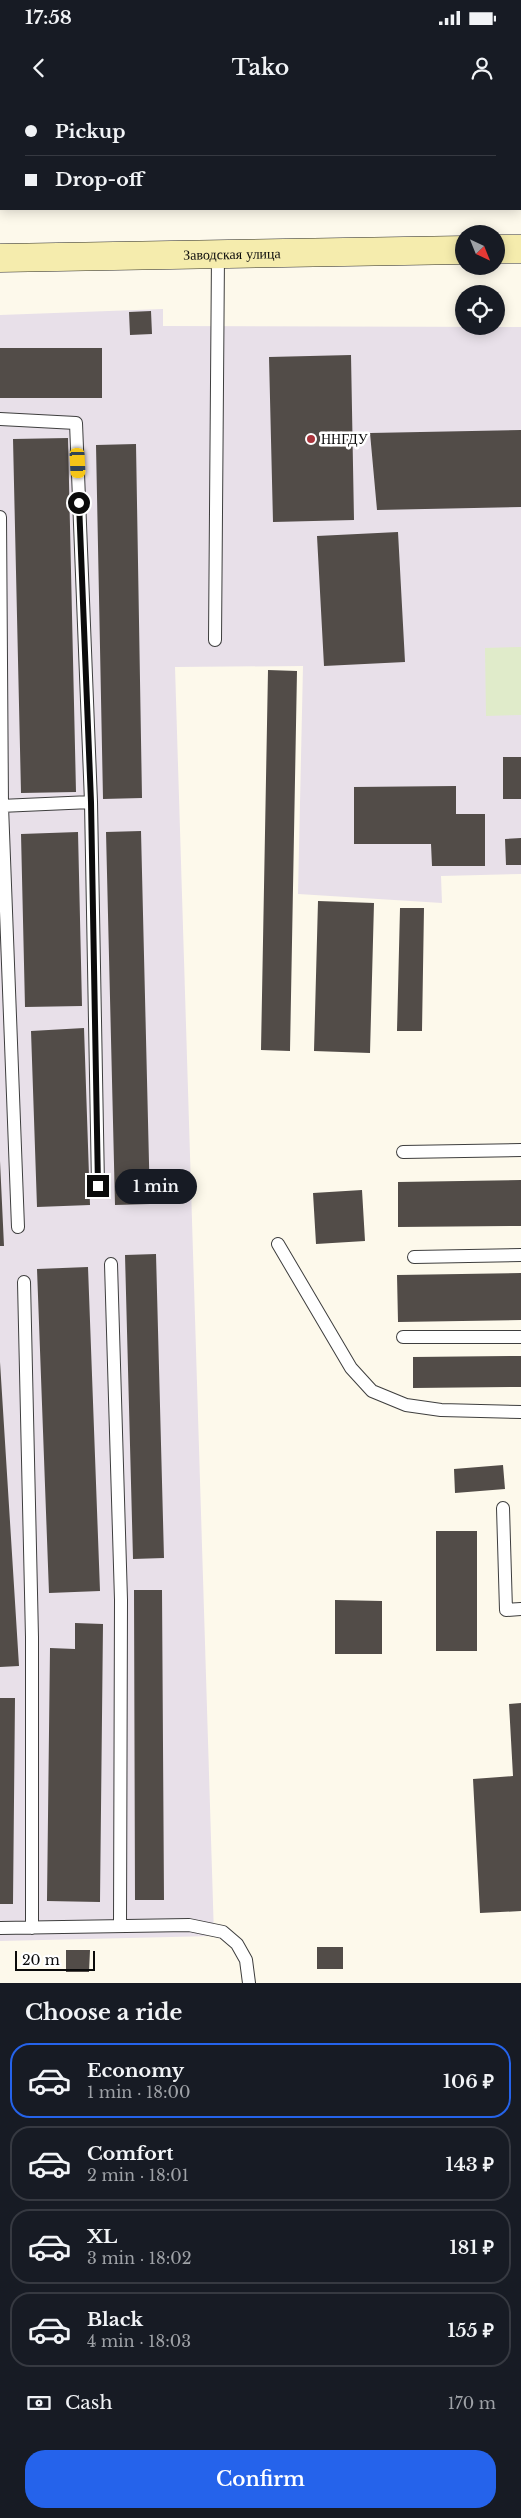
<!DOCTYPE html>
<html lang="en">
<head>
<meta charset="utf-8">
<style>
  :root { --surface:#171b24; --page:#242831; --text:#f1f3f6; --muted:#9ea1a6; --line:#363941; --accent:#2563eb }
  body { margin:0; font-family:"Libre Baskerville",serif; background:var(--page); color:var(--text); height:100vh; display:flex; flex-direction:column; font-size:19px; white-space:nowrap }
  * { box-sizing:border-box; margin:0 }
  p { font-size:16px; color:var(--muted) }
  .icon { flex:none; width:28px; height:28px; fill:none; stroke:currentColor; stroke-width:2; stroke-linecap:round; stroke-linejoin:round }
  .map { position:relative; height:1883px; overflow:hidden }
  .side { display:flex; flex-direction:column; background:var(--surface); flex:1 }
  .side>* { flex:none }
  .guide { position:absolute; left:0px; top:0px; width:521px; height:110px; box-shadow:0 2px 12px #0003; display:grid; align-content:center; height:110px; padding:0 25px; background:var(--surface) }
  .needle { width:32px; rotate:137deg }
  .buttons { position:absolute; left:455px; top:125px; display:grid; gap:10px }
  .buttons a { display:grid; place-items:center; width:50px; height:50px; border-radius:50%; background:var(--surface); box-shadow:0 2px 12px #0003; font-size:25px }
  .scale { position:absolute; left:15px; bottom:12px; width:80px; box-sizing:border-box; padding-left:5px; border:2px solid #0b0b0b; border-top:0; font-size:14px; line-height:18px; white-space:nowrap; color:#0b0b0b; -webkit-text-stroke:4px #fff; paint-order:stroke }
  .end { position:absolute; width:22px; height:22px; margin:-11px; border:6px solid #0b0b0b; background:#fff; box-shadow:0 0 0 2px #fff }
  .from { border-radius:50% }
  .bubble { position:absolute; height:35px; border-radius:18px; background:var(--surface); box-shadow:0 2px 12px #0003; font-size:16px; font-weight:600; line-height:35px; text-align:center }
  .car { position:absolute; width:15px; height:30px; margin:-15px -8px; border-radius:6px; box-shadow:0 0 4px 1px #0007; background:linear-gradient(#f5c518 24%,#345 0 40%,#f5c518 0 76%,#345 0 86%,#f5c518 0) }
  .guide b { display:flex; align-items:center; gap:18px; height:48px; font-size:19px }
  .guide b+b { border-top:1px solid var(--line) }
  .guide i { width:12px; height:12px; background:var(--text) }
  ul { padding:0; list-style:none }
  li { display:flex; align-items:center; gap:15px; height:75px; margin:0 10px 8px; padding:0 15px; border:2px solid var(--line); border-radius:20px }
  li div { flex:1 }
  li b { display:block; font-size:19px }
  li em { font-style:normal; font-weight:600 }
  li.selected { border-color:var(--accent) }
  li>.icon { width:45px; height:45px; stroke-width:1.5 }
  h2 { padding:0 25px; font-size:22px; line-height:60px }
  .pay { display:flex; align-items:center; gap:12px; height:55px; padding:0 25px; font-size:19px }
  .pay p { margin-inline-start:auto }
  .action { display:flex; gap:10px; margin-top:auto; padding:10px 25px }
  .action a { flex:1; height:58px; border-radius:20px; background:var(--accent); color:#fff; font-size:20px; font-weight:600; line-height:58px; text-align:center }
  .status { display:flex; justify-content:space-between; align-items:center; height:35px; padding:0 25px; background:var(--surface); direction:ltr }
  .status svg { height:14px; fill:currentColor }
  header { display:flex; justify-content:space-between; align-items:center; height:65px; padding:0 25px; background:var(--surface); font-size:22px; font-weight:600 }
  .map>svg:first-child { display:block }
  .industrial { fill:#e8e0e9 }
  .pitch { fill:#e0ebca }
  .building { fill:#524c48 }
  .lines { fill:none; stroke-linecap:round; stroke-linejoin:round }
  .lane-casing { stroke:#3e3e3e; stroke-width:14 }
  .secondary-casing { stroke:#2d2d2d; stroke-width:29 }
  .lane { stroke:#fff; stroke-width:12 }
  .secondary { stroke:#f5ecad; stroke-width:28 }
  .route { stroke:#0b0b0b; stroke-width:6 }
  .poi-dot { fill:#a9343c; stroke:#fff; stroke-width:2 }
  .labels { text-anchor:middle; stroke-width:5; stroke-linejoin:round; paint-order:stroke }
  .street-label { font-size:14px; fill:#0b0b0b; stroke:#fff }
  .poi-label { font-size:14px; fill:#0b0b0b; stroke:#fff; text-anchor:start }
</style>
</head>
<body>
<div class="status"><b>17:58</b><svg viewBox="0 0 49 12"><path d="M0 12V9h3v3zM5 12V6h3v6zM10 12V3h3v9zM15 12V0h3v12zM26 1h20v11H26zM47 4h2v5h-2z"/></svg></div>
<header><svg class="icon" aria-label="back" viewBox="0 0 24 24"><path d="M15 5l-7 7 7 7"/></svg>Tako<svg class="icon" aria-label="person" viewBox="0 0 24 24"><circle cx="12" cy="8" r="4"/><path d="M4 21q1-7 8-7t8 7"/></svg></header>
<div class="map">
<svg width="521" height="1883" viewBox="0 0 521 1883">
  <rect width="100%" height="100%" fill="#fdf9eb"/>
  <path class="industrial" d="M 163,209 L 163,226 L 521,227 L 521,774 L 441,776 L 442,803 L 298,794 L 303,566 L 175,567 L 214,1836 L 0,1841 L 0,215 Z"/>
  <path class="pitch" d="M 521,547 L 521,615 L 486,616 L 485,548 Z"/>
  <path class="building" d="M 151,211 L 152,234 L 130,235 L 129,212 Z
    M 0,248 L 102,248 L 102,298 L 0,298 Z
    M 351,255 L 354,420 L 273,422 L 269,257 Z
    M 521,330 L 521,407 L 377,410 L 370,333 Z
    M 68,338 L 76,692 L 21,693 L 13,339 Z
    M 136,344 L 142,698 L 103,699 L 96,345 Z
    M 398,432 L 405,562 L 324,566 L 317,436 Z
    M 268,570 L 297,571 L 290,951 L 261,950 Z
    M 503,657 L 521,657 L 521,699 L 503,699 Z
    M 456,686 L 456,714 L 485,714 L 485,766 L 432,766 L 431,744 L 354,744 L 354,687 Z
    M 141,731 L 150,1104 L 115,1105 L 106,732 Z
    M 78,732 L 82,906 L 25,907 L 21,734 Z
    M 521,738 L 521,765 L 506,765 L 505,739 Z
    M 318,801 L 374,803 L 370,953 L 314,951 Z
    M 400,808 L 424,808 L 422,931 L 397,931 Z
    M 84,928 L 90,1105 L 37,1107 L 31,931 Z
    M 0,1061 L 4,1146 L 0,1146 Z
    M 521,1080 L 521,1126 L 398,1127 L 398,1082 Z
    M 362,1090 L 365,1141 L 316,1144 L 313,1093 Z
    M 156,1154 L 164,1458 L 133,1459 L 125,1155 Z
    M 88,1167 L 100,1491 L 49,1493 L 37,1169 Z
    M 521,1173 L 521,1220 L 398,1222 L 397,1175 Z
    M 521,1256 L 521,1287 L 413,1288 L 413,1257 Z
    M 0,1262 L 19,1566 L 0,1567 Z
    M 503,1365 L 505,1389 L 455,1393 L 454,1369 Z
    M 436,1431 L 477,1431 L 477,1551 L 436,1551 Z
    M 134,1490 L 162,1490 L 164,1800 L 135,1800 Z
    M 335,1500 L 382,1501 L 382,1554 L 335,1554 Z
    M 75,1523 L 103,1524 L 100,1802 L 47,1801 L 50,1548 L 75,1549 Z
    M 0,1598 L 15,1598 L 13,1804 L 0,1804 Z
    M 521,1603 L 521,1811 L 480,1813 L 473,1679 L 513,1676 L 509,1604 Z
    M 317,1847 L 343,1847 L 343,1869 L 317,1869 Z
    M 66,1850 L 90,1850 L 89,1872 L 66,1872 Z"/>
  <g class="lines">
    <defs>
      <path id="lane" d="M 0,319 L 76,323 L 91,702 L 0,706
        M 0,417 L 2,706 L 18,1127
        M 215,540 L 218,155
        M 91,702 L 98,1085
        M 403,1052 L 521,1050
        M 278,1144 L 351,1268 L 372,1291 L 406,1305 L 441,1310 L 521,1312
        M 414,1157 L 521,1155
        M 111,1164 L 121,1500 L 120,1825
        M 24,1182 L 32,1537 L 32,1828
        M 403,1237 L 521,1237
        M 503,1408 L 506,1510 L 521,1509
        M 0,1828 L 189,1825 L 223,1832 L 237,1844 L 246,1860 L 249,1883"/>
      <g id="secondary">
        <path d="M 496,149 L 521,149"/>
        <path id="s1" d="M 0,158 L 464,150"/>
      </g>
    </defs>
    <use href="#lane" class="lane-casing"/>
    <use href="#secondary" class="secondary-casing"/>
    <use href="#lane" class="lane"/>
    <use href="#secondary" class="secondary"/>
  </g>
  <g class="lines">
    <path class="route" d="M 79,403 L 91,702 L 98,1086"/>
  </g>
  <circle class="poi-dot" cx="311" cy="339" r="5"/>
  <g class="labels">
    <g class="street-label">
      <text dy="5" stroke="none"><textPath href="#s1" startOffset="232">Заводская улица</textPath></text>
    </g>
    <g class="poi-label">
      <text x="321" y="344">ННГДУ</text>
    </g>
  </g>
</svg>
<div class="buttons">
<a><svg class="needle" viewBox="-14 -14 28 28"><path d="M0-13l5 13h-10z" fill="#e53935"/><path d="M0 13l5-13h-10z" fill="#9ea1a6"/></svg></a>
<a><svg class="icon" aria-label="locate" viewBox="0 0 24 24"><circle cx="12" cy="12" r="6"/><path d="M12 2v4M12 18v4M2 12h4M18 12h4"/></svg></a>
</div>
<div class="scale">20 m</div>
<i class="end from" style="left:79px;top:403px"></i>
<i class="end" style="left:98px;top:1086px"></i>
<div class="bubble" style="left:115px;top:1069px;width:82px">1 min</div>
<i class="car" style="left:78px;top:363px;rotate:177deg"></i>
<div class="guide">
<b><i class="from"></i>Pickup</b>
<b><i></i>Drop-off</b>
</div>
</div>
<section class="side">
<h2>Choose a ride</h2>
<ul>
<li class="selected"><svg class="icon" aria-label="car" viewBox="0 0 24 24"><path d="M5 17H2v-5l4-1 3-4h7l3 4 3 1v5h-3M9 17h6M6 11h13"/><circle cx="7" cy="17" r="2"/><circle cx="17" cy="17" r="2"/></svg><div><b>Economy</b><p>1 min · 18:00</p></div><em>106 ₽</em></li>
<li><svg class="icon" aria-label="car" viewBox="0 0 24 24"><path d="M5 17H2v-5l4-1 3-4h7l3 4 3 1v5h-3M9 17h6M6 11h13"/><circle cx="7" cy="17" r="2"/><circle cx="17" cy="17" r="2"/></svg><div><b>Comfort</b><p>2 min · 18:01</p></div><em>143 ₽</em></li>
<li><svg class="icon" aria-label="car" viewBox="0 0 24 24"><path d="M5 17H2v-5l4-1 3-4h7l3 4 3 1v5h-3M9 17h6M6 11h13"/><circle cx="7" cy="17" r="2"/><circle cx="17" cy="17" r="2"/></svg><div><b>XL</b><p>3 min · 18:02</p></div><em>181 ₽</em></li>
<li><svg class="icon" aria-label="car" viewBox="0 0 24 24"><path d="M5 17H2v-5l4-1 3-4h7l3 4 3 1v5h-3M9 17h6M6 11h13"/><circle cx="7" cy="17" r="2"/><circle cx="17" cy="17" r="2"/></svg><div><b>Black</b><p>4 min · 18:03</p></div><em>155 ₽</em></li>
</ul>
<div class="pay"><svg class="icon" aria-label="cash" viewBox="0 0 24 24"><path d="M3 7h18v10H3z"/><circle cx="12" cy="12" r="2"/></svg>Cash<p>170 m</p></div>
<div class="action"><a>Confirm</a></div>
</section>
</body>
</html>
